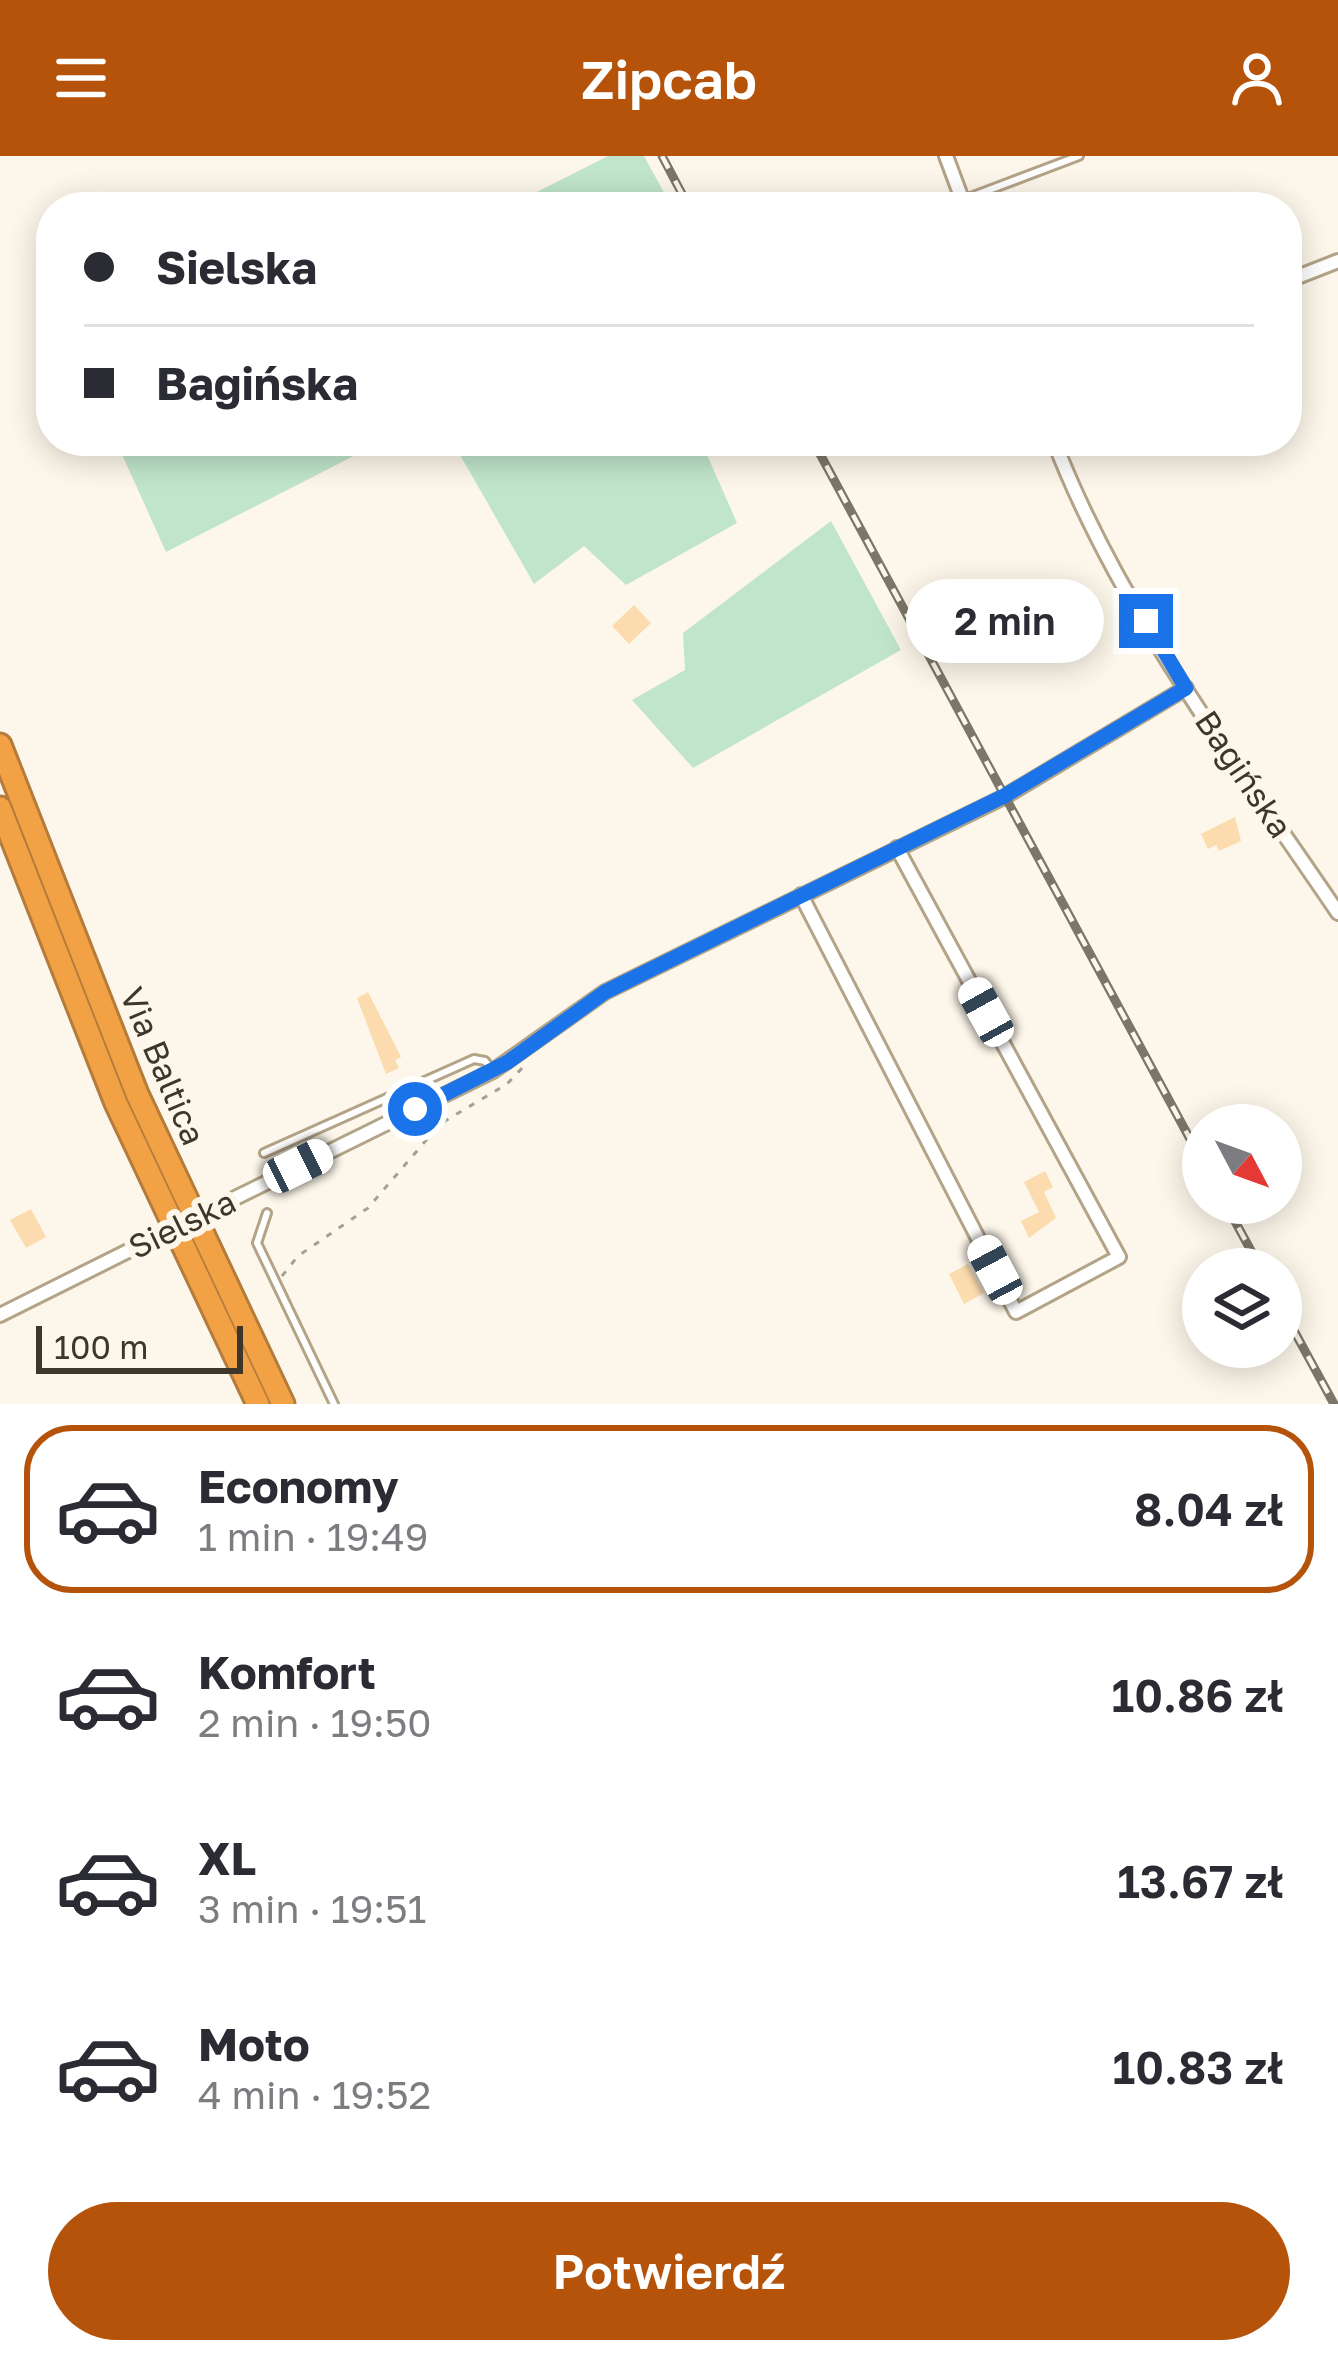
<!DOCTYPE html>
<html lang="pl">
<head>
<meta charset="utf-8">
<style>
  :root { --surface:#fff; --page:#f2f2f3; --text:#2b2b33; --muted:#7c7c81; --line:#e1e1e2; --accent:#b45309 }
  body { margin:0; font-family:"Golos Text",sans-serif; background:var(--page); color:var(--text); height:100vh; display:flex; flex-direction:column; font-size:45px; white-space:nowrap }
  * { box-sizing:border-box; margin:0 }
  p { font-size:39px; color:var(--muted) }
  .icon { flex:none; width:66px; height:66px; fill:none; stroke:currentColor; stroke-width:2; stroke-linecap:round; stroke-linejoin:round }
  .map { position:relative; height:1248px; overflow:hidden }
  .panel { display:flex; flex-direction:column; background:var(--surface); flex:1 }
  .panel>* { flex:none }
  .top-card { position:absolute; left:36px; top:36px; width:1266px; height:264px; border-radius:48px; box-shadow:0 6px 30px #0003; display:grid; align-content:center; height:264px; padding:0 48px; background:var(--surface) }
  .needle { width:78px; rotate:131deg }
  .fabs { position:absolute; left:1182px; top:948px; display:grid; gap:24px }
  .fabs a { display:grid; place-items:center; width:120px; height:120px; border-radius:50%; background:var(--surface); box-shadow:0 6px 30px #0003; font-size:60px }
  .scale { position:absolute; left:36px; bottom:30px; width:207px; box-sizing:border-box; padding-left:12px; border:6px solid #3d372b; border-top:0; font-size:33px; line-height:42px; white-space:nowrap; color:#3d372b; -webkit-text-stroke:9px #fdf7eb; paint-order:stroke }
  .end { position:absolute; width:54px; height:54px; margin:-27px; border:15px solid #1a73e8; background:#fff; box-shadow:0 0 0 6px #fff }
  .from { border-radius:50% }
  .bubble { position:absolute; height:84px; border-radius:42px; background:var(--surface); box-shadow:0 6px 30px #0003; font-size:39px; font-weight:600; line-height:84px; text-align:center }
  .car { position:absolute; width:36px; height:72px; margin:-36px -18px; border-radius:15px; box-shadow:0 0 9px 3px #0007; background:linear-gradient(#fff 24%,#345 0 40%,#fff 0 76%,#345 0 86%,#fff 0) }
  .top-card b { display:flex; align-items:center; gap:42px; height:114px; font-size:45px }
  .top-card b+b { border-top:3px solid var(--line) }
  .top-card i { width:30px; height:30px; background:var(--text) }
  ul { padding:21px 0 0; list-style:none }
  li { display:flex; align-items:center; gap:36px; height:168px; margin:0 24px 18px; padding:0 24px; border:6px solid transparent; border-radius:48px }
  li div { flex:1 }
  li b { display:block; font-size:45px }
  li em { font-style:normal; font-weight:600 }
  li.active { border-color:var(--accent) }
  li>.icon { width:108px; height:108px; stroke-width:1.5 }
  .primary-button { display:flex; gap:24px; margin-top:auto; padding:24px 48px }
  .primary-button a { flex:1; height:138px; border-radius:72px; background:var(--accent); color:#fff; font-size:48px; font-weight:600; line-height:138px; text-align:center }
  header { display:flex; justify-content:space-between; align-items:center; height:156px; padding:0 48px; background:var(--accent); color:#fff; font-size:54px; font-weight:600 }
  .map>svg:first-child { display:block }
  .green { fill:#c1e5cb }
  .building { fill:#fcdbaf }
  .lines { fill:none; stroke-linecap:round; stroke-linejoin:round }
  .lane-casing { stroke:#b3a387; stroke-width:12 }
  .street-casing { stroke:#b3a387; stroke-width:18 }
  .highway-casing { stroke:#b37c3c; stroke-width:27 }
  .path { stroke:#a6a094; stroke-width:3; stroke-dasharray:6 9; stroke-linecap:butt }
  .lane { stroke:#fff; stroke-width:6 }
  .street { stroke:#fff; stroke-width:12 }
  .highway { stroke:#f3a145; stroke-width:21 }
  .rail-casing { stroke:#7c766a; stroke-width:9 }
  .rail { stroke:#fdf7eb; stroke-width:4.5; stroke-dasharray:14; stroke-linecap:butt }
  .street-bridge-casing { stroke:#b3a387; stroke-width:18; stroke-linecap:butt }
  .street-bridge { stroke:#fff; stroke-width:12 }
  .route { stroke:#1a73e8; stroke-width:15 }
  .labels { text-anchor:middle; stroke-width:12; stroke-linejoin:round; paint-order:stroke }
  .street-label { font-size:33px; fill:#3d372b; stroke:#fdf7eb }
</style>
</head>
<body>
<header><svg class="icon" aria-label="menu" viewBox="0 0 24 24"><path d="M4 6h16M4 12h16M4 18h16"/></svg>Zipcab<svg class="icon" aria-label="person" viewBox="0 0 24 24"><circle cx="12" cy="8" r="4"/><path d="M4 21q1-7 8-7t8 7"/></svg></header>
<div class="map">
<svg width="1338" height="1248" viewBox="0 0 1338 1248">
  <rect width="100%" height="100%" fill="#fdf7eb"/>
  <path class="green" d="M 608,0 L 644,0 L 672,51 L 507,51 Z
    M 116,285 L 383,285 L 166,396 Z
    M 452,285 L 701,285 L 737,367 L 626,429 L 584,390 L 534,428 Z
    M 831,365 L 901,494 L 693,612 L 632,544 L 685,514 L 683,477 Z"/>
  <path class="building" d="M 634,449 L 651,467 L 629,488 L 612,470 Z
    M 1235,661 L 1241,685 L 1219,695 L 1216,689 L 1208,693 L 1201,678 Z
    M 368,836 L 401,901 L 395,904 L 399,912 L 386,918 L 357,842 Z
    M 1045,1015 L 1053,1031 L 1044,1036 L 1056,1062 L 1029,1082 L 1021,1065 L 1039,1056 L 1024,1026 Z
    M 31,1053 L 46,1081 L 26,1092 L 10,1064 Z
    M 968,1108 L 984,1137 L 964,1148 L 949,1118 Z"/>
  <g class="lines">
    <defs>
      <path id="lane" d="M 965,43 L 1079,0
        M 264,997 L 474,903 L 485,905 L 493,915
        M 267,1057 L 257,1087 L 334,1248"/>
      <path id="street" d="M 946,0 L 965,51
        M 1287,125 L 1338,105
        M 1054,285 C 1120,456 1236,606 1338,757
        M 801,739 L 1016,1156 L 1119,1101 L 897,692
        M 221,1049 L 493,915 L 605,836 L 1004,641 L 1186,532
        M 0,1159 L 142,1088"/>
      <path id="highway" d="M 0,589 L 137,938 L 283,1248
        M 0,652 L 116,947 L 258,1248"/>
    </defs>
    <use href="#lane" class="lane-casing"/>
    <use href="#street" class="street-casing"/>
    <use href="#highway" class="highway-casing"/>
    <path class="path" d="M 282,1120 L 298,1100 L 368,1052 L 440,968 L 507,928 L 525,909"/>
    <use href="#lane" class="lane"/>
    <use href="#street" class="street"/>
    <use href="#highway" class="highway"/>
    <defs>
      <path id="rail" d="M 662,0 L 689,51
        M 813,285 L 1203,1007
        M 1225,1047 L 1261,1113
        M 1281,1151 L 1334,1248"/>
    </defs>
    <use href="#rail" class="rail-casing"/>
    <use href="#rail" class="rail"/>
    <defs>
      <path id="street-bridge" d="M 142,1088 L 221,1049"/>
    </defs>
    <use href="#street-bridge" class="street-bridge-casing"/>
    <use href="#street-bridge" class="street-bridge"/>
  </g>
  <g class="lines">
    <path class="route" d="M 415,953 L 508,906 L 605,836 L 1004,640 L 1186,532 L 1146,465"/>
  </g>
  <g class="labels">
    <g class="street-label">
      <text transform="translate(1244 618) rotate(56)" y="12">Bagińska</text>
      <text transform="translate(163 910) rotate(67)" y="12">Via Baltica</text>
      <text transform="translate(182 1068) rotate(-26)" y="12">Sielska</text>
    </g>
  </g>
</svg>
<div class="fabs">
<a><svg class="needle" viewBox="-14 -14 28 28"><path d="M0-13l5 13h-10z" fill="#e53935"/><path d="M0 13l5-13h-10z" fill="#7c7c81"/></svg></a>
<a><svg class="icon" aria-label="layers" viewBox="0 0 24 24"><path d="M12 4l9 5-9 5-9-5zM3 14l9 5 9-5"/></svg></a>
</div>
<div class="scale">100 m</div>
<i class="end from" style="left:415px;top:953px"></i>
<i class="end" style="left:1146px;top:465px"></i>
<div class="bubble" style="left:906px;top:423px;width:198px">2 min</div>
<i class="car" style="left:986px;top:856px;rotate:331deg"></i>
<i class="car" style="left:298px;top:1010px;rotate:64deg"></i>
<i class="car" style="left:995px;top:1114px;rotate:332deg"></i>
<div class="top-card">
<b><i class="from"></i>Sielska</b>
<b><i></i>Bagińska</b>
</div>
</div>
<section class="panel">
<ul>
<li class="active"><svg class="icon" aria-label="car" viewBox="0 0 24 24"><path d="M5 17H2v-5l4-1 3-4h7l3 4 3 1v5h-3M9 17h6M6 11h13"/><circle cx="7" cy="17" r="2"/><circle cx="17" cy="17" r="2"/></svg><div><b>Economy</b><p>1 min · 19:49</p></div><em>8.04 zł</em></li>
<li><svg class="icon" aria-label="car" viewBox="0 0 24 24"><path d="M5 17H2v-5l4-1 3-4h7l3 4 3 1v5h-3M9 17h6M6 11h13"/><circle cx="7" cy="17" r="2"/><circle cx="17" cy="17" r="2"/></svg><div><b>Komfort</b><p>2 min · 19:50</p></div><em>10.86 zł</em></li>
<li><svg class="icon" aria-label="car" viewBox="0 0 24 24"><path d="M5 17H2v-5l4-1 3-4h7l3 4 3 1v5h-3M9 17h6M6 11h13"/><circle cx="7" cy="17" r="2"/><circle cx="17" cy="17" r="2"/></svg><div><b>XL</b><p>3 min · 19:51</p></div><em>13.67 zł</em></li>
<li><svg class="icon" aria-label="car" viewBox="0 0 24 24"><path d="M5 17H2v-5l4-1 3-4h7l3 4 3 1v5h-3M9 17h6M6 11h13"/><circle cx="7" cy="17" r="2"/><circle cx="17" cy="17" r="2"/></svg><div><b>Moto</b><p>4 min · 19:52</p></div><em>10.83 zł</em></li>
</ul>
<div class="primary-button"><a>Potwierdź</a></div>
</section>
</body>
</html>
